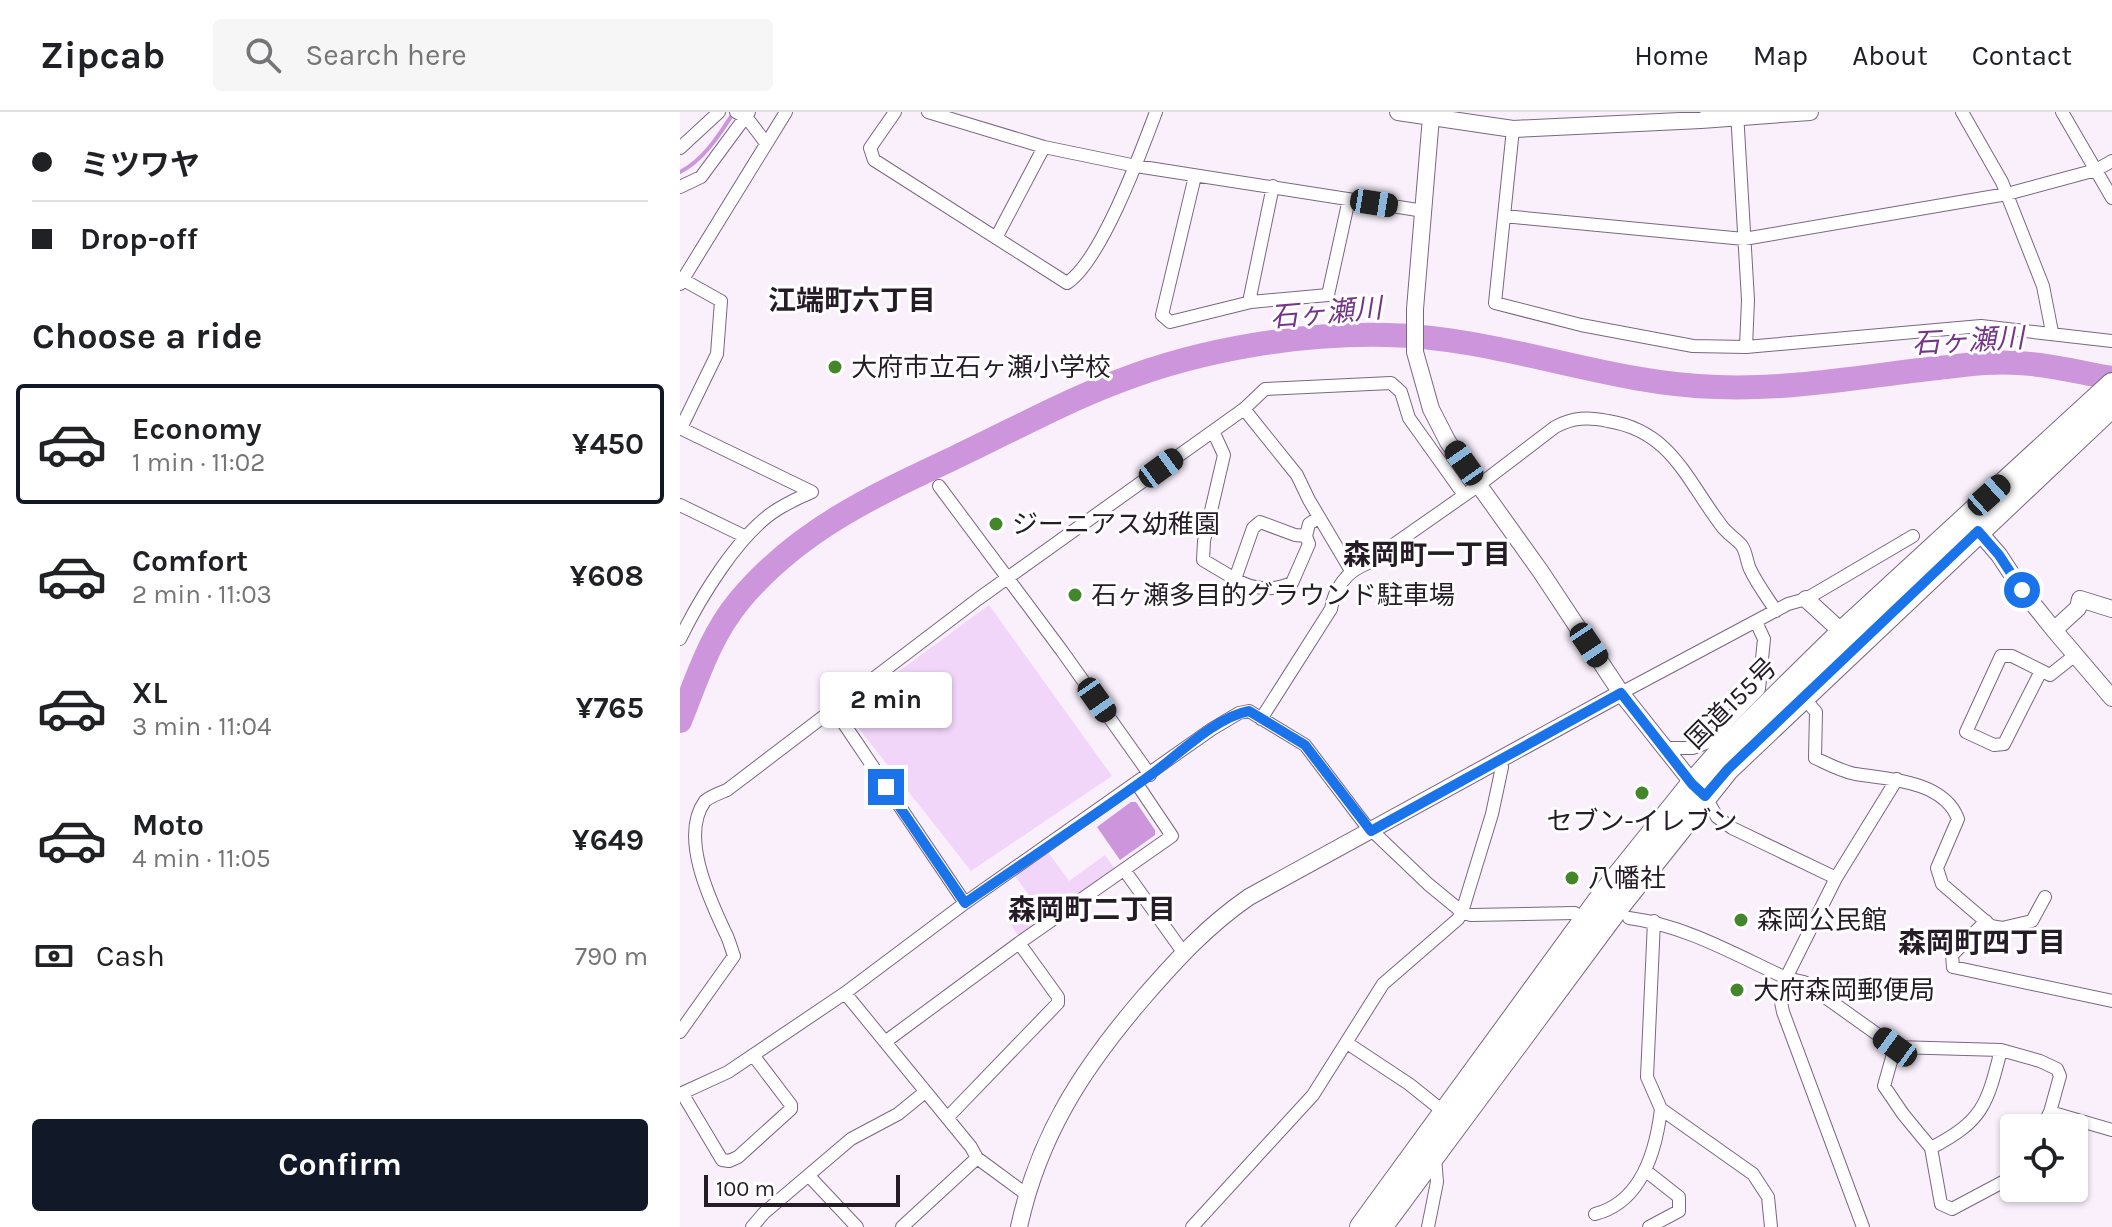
<!DOCTYPE html>
<html lang="en">
<head>
<meta charset="utf-8">
<style>
  :root { --surface:#fff; --page:#f6f6f6; --text:#202124; --muted:#757577; --line:#e0e0e0; --accent:#111827 }
  body { margin:0; font-family:Karla,"Noto Sans JP",sans-serif; background:var(--page); color:var(--text); height:100vh; display:flex; flex-direction:column; font-size:30px; white-space:nowrap }
  * { box-sizing:border-box; margin:0 }
  p { font-size:26px; color:var(--muted) }
  .icon { flex:none; width:44px; height:44px; fill:none; stroke:currentColor; stroke-width:2; stroke-linecap:round; stroke-linejoin:round }
  .map { position:relative; flex:1; overflow:hidden }
  .panel { display:flex; flex-direction:column; background:var(--surface); width:680px }
  .panel>* { flex:none }
  .top-card { display:grid; align-content:center; height:176px; padding:0 32px; background:var(--surface) }
  .controls { position:absolute; left:1320px; top:1002px; display:grid; gap:16px }
  .controls a { display:grid; place-items:center; width:88px; height:88px; border-radius:8px; background:var(--surface); box-shadow:0 2px 6px #0004; font-size:40px }
  .scale { position:absolute; left:24px; bottom:20px; width:196px; box-sizing:border-box; padding-left:8px; border:4px solid #251c27; border-top:0; font-size:22px; line-height:28px; white-space:nowrap; color:#251c27; -webkit-text-stroke:6px #fff; paint-order:stroke }
  .end { position:absolute; width:36px; height:36px; margin:-18px; border:10px solid #1a73e8; background:#fff; box-shadow:0 0 0 4px #fff }
  .from { border-radius:50% }
  .bubble { position:absolute; height:56px; border-radius:8px; background:var(--surface); box-shadow:0 2px 6px #0004; font-size:26px; font-weight:700; line-height:56px; text-align:center }
  .car { position:absolute; width:24px; height:48px; margin:-24px -12px; border-radius:10px; box-shadow:0 0 6px 2px #0007; background:linear-gradient(#222 24%,#8ab4d8 0 40%,#222 0 76%,#8ab4d8 0 86%,#222 0) }
  .top-card b { display:flex; align-items:center; gap:28px; height:76px; font-size:30px }
  .top-card b+b { border-top:2px solid var(--line) }
  .top-card i { width:20px; height:20px; background:var(--text) }
  ul { padding:0; list-style:none }
  li { display:flex; align-items:center; gap:24px; height:120px; margin:0 16px 12px; padding:0 16px; border:4px solid transparent; border-radius:8px }
  li div { flex:1 }
  li b { display:block; font-size:30px }
  li em { font-style:normal; font-weight:700 }
  li.selected { border-color:var(--accent) }
  li>.icon { width:72px; height:72px; stroke-width:1.5 }
  h2 { padding:0 32px; font-size:36px; line-height:96px }
  .pay { display:flex; align-items:center; gap:20px; height:88px; padding:0 32px; font-size:30px }
  .pay p { margin-inline-start:auto }
  .primary-button { display:flex; gap:16px; margin-top:auto; padding:16px 32px }
  .primary-button a { flex:1; height:92px; border-radius:8px; background:var(--accent); color:#fff; font-size:32px; font-weight:700; line-height:92px; text-align:center }
  header { display:flex; align-items:center; gap:48px; box-sizing:border-box; height:112px; padding:0 40px; background:var(--surface); border-bottom:2px solid var(--line) }
  header strong { font-size:38px }
  nav { display:flex; gap:44px; margin-inline-start:auto; font-size:28px }
  .search { width:560px; height:72px; background:var(--page); display:flex; align-items:center; gap:20px; box-sizing:border-box; padding:0 28px; border-radius:8px; color:var(--muted); font-size:30px }
  main { display:flex; flex:1; min-height:0 }
  .map>svg:first-child { display:block }
  .green { fill:#f2d6fa }
  .water { fill:#cd96dc }
  .lines { fill:none; stroke-linecap:round; stroke-linejoin:round }
  .stream { stroke:#cd96dc; stroke-width:4 }
  .river { stroke:#cd96dc; stroke-width:24 }
  .street-casing { stroke:#7b6681; stroke-width:14 }
  .secondary-casing { stroke:#7b6681; stroke-width:18 }
  .highway-casing { stroke:#7b6681; stroke-width:24 }
  .street { stroke:#fff; stroke-width:12 }
  .secondary { stroke:#fff; stroke-width:16 }
  .highway { stroke:#fff; stroke-width:22 }
  .route { stroke:#1a73e8; stroke-width:10 }
  .poi-dot { fill:#43872a; stroke:#fff; stroke-width:3 }
  .labels { text-anchor:middle; stroke-width:6; stroke-linejoin:round; paint-order:stroke }
  .poi-label { font-size:26px; fill:#251c27; stroke:#fff; text-anchor:start }
  .street-label { font-size:26px; fill:#251c27; stroke:#fff }
  .neighbourhood-label { font-size:28px; font-weight:bold; fill:#251c27; stroke:#fff }
  .water-label { font-size:28px; font-style:italic; fill:#763588; stroke:#fff }
</style>
</head>
<body>
<header>
<strong>Zipcab</strong>
<div class="search"><svg class="icon" aria-label="search" viewBox="0 0 24 24"><circle cx="10" cy="10" r="6"/><path d="M15 15l6 6"/></svg>Search here</div>
<nav><a>Home</a><a>Map</a><a>About</a><a>Contact</a></nav>
</header>
<main>
<section class="panel">
<div class="top-card">
<b><i class="from"></i>ミツワヤ</b>
<b><i></i>Drop-off</b>
</div>
<h2>Choose a ride</h2>
<ul>
<li class="selected"><svg class="icon" aria-label="car" viewBox="0 0 24 24"><path d="M5 17H2v-5l4-1 3-4h7l3 4 3 1v5h-3M9 17h6M6 11h13"/><circle cx="7" cy="17" r="2"/><circle cx="17" cy="17" r="2"/></svg><div><b>Economy</b><p>1 min · 11:02</p></div><em>¥450</em></li>
<li><svg class="icon" aria-label="car" viewBox="0 0 24 24"><path d="M5 17H2v-5l4-1 3-4h7l3 4 3 1v5h-3M9 17h6M6 11h13"/><circle cx="7" cy="17" r="2"/><circle cx="17" cy="17" r="2"/></svg><div><b>Comfort</b><p>2 min · 11:03</p></div><em>¥608</em></li>
<li><svg class="icon" aria-label="car" viewBox="0 0 24 24"><path d="M5 17H2v-5l4-1 3-4h7l3 4 3 1v5h-3M9 17h6M6 11h13"/><circle cx="7" cy="17" r="2"/><circle cx="17" cy="17" r="2"/></svg><div><b>XL</b><p>3 min · 11:04</p></div><em>¥765</em></li>
<li><svg class="icon" aria-label="car" viewBox="0 0 24 24"><path d="M5 17H2v-5l4-1 3-4h7l3 4 3 1v5h-3M9 17h6M6 11h13"/><circle cx="7" cy="17" r="2"/><circle cx="17" cy="17" r="2"/></svg><div><b>Moto</b><p>4 min · 11:05</p></div><em>¥649</em></li>
</ul>
<div class="pay"><svg class="icon" aria-label="cash" viewBox="0 0 24 24"><path d="M3 7h18v10H3z"/><circle cx="12" cy="12" r="2"/></svg>Cash<p>790 m</p></div>
<div class="primary-button"><a>Confirm</a></div>
</section>
<div class="map">
<svg width="1432" height="1115" viewBox="0 0 1432 1115">
  <rect width="100%" height="100%" fill="#f9f0fc"/>
  <path class="green" d="M 309,493 L 432,664 L 291,759 L 165,599 Z
    M 365,736 L 389,769 L 425,743 L 435,757 L 340,827 L 326,805 L 351,786 L 333,761 Z"/>
  <path class="water" d="M 451,690 L 456,690 L 475,718 L 475,723 L 440,748 L 417,715 Z"/>
  <g class="lines">
    <path class="stream" d="M 0,60 C 24,48 39,23 54,0"/>
    <path class="river" d="M 0,609 C 17,567 30,524 59,489 C 118,418 195,383 276,345 C 331,319 385,289 442,268 C 523,237 620,221 707,223 C 820,225 925,272 1037,275 C 1112,278 1184,264 1258,256 C 1285,253 1311,249 1338,251 C 1369,252 1401,261 1432,266"/>
    <defs>
      <path id="street" d="M 56,0 L 67,6 L 86,31
        M 215,0 L 190,36 L 194,48 L 387,171 C 421,149 461,40 476,0
        M 248,0 L 364,35 L 456,54 L 744,99
        M 1057,0 L 1068,188 L 1066,235
        M 1282,0 L 1322,70 L 1363,174 L 1372,220
        M 1382,0 L 1432,86
        M 833,17 L 815,191 L 901,213 L 1013,234 L 1066,235 L 1301,214 L 1432,229
        M 0,36 L 39,0
        M 515,64 L 482,203 L 490,210 L 571,190 L 648,183 L 669,87
        M 0,75 L 21,65 L 69,0
        M 824,104 L 1064,127 L 1327,82 L 1416,58 L 1432,49
        M 316,126 L 364,35
        M 0,166 L 41,189 L 37,242 L 1,316
        M 0,172 L 106,0
        M 569,190 L 593,74
        M 564,297 L 617,363 L 629,388 L 670,457
        M 0,316 L 132,380
        M 533,319 L 544,343 L 524,429 L 523,448 L 555,467 L 573,416 L 580,410 L 615,423 L 626,424 L 629,412 L 639,405
        M 259,374 L 382,539 L 470,663
        M 0,393 L 66,425
        M 555,467 C 573,478 594,479 612,471 L 629,432 L 626,424
        M 0,527 C 20,486 59,421 98,397 C 108,391 120,385 132,380
        M 1361,559 L 1324,632 L 1314,633 L 1286,620 L 1321,544 L 1332,544 L 1370,563 L 1394,544
        M 941,581 L 1108,492 L 1126,487 L 1233,424
        M 1123,585 L 1136,600 L 1135,646 C 1148,652 1161,659 1175,662 C 1209,667 1264,669 1278,707 L 1257,756 L 1262,772 L 1311,814 L 1322,816 L 1352,809 L 1365,785
        M 154,597 L 285,791
        M 581,607 L 651,497 C 654,477 667,459 686,452 L 799,373 L 875,315 C 893,305 908,305 928,309 C 991,319 1006,367 1041,413 C 1046,421 1059,429 1062,434 C 1066,439 1067,451 1070,457 C 1077,472 1087,485 1096,499
        M 986,640 L 991,636 L 1013,636 L 1026,631 L 1079,577 L 1084,527 L 1076,510
        M 819,648 L 822,655 L 812,702 L 782,800 L 791,803 L 895,801
        M 1025,684 L 1037,705 L 1052,716 L 1156,766 L 1099,880 L 1103,900 L 1183,1115
        M 445,759 L 503,840
        M 1156,766 L 1217,667
        M 949,806 C 1004,813 1056,843 1106,866 L 1124,870 L 1215,935 L 1321,938 L 1360,949 L 1377,957 L 1380,964 L 1370,1000 L 1362,1016
        M 974,809 L 967,965 L 981,997 L 1073,1062 L 1088,1085 L 1091,1115
        M 1306,809 L 1272,843 L 1273,855 L 1432,889
        M 165,881 L 291,1035 L 297,1046 L 346,1082
        M 0,920 L 54,844 C 51,836 49,827 45,820 C 28,784 0,723 25,689 C 31,684 40,681 47,678 L 298,487 L 564,297 L 585,277 L 711,271 L 721,280 L 729,306 L 784,383
        M 205,930 L 339,831 L 492,724 L 457,672
        M 667,931 L 729,972 L 764,1000
        M 1215,935 L 1204,974 L 1223,1002 L 1251,1036 L 1261,1092 L 1272,1097 L 1334,1064
        M 2,981 L 42,1048 L 49,1049 L 58,1045 L 111,997 L 111,993 L 73,943
        M 0,982 L 48,960 L 165,881 L 285,791 L 532,617 L 559,601 L 569,599 L 625,633 L 684,711 L 748,772 L 782,800 L 778,807 L 703,872 L 633,983 L 512,1115
        M 1370,1000 L 1432,1018
        M 267,1006 L 378,891 L 378,885 L 339,831
        M 1251,1036 C 1303,1009 1307,993 1321,938
        M 966,1059 L 999,1085 L 999,1099 L 969,1115
        M 129,1064 L 177,1115
        M 915,1102 C 962,1090 976,1039 981,997
        M 72,1115 L 84,1101 L 171,1027 L 218,1002 L 245,980
        M 222,1115 L 297,1046
        M 748,1115 L 757,1070 L 755,1045"/>
      <path id="secondary" d="M 718,0 L 833,17 L 1021,8 L 1130,0
        M 751,5 L 735,197 L 735,240 L 751,297 L 768,330 L 861,460 L 941,581 L 1018,678
        M 1293,413 L 1319,443 L 1342,478 L 1374,518 L 1432,586
        M 1126,487 L 1162,520
        M 1374,518 L 1398,496 L 1400,487 L 1432,497
        M 339,1115 C 359,1023 403,956 463,886 C 496,848 527,814 569,785 L 941,581"/>
      <path id="highway" d="M 681,1115 L 926,779 L 1012,672 L 1041,639 L 1162,520 L 1432,272
        M 701,1115 L 942,790 L 1048,657 L 1432,294"/>
    </defs>
    <use href="#street" class="street-casing"/>
    <use href="#secondary" class="secondary-casing"/>
    <use href="#highway" class="highway-casing"/>
    <use href="#street" class="street"/>
    <use href="#secondary" class="secondary"/>
    <use href="#highway" class="highway"/>
  </g>
  <g class="lines">
    <path class="route" d="M 206,675 L 285,791 C 347,748 410,707 472,662 C 499,642 536,605 569,599 L 625,633 L 691,719 L 941,581 L 1012,672 L 1025,684 L 1048,657 L 1298,419 L 1319,443 L 1342,478"/>
  </g>
  <g class="poi-dot">
    <circle cx="155" cy="255" r="8"/>
    <circle cx="316" cy="412" r="8"/>
    <circle cx="395" cy="483" r="8"/>
    <circle cx="962" cy="681" r="8"/>
    <circle cx="892" cy="766" r="8"/>
    <circle cx="1061" cy="808" r="8"/>
    <circle cx="1057" cy="878" r="8"/>
  </g>
  <g class="labels">
    <g class="poi-label">
      <text x="171" y="264">大府市立石ヶ瀬小学校</text>
      <text x="332" y="421">ジーニアス幼稚園</text>
      <text x="411" y="492">石ヶ瀬多目的グラウンド駐車場</text>
      <text x="962" y="718" text-anchor="middle">セブン-イレブン</text>
      <text x="908" y="775">八幡社</text>
      <text x="1077" y="817">森岡公民館</text>
      <text x="1073" y="887">大府森岡郵便局</text>
    </g>
    <g class="street-label">
      <text transform="translate(1051 591) rotate(-45)" y="9">国道155号</text>
    </g>
    <g class="neighbourhood-label">
      <text x="172" y="198">江端町六丁目</text>
      <text x="747" y="452">森岡町一丁目</text>
      <text x="412" y="807">森岡町二丁目</text>
      <text x="1302" y="840">森岡町四丁目</text>
    </g>
    <g class="water-label">
      <text transform="translate(646 200) rotate(-5)" y="10">石ヶ瀬川</text>
      <text transform="translate(1288 228) rotate(-3)" y="10">石ヶ瀬川</text>
    </g>
  </g>
</svg>
<div class="controls">
<a><svg class="icon" aria-label="locate" viewBox="0 0 24 24"><circle cx="12" cy="12" r="6"/><path d="M12 2v4M12 18v4M2 12h4M18 12h4"/></svg></a>
</div>
<div class="scale">100 m</div>
<i class="end from" style="left:1342px;top:478px"></i>
<i class="end" style="left:206px;top:675px"></i>
<div class="bubble" style="left:140px;top:560px;width:132px">2 min</div>
<i class="car" style="left:694px;top:91px;rotate:99deg"></i>
<i class="car" style="left:784px;top:351px;rotate:325deg"></i>
<i class="car" style="left:481px;top:356px;rotate:54deg"></i>
<i class="car" style="left:1309px;top:383px;rotate:48deg"></i>
<i class="car" style="left:909px;top:533px;rotate:146deg"></i>
<i class="car" style="left:417px;top:588px;rotate:145deg"></i>
<i class="car" style="left:1215px;top:935px;rotate:306deg"></i>
</div>
</main>
</body>
</html>
